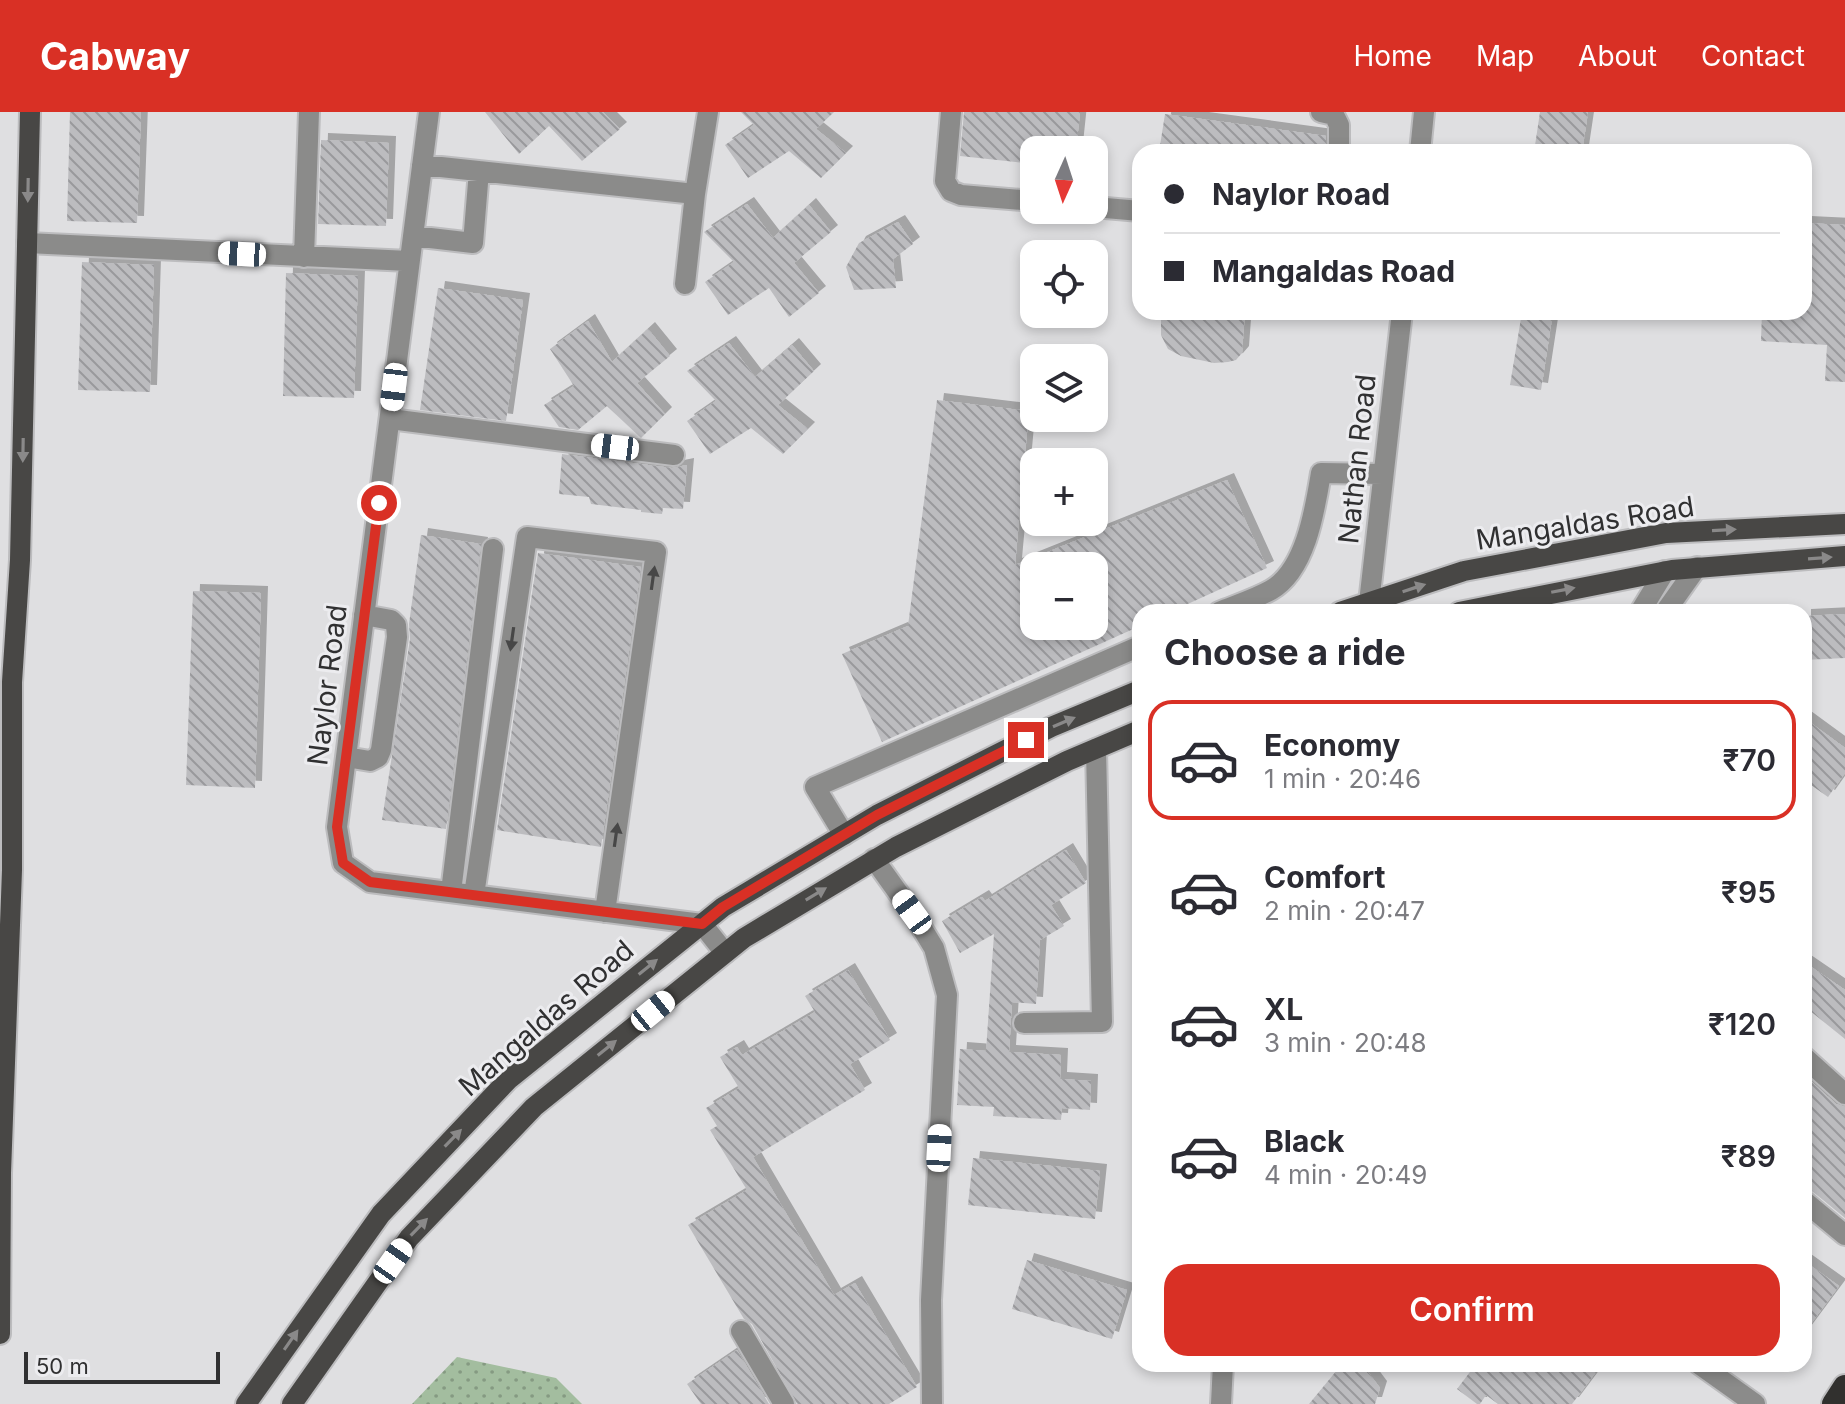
<!DOCTYPE html>
<html lang="en">
<head>
<meta charset="utf-8">
<style>
  :root { --surface:#fff; --page:#f7f7f7; --text:#2b2b33; --muted:#7c7c81; --line:#e1e1e2; --accent:#d93025 }
  body { margin:0; font-family:Inter,sans-serif; background:var(--page); color:var(--text); height:100vh; display:flex; flex-direction:column; font-size:30px; white-space:nowrap }
  * { box-sizing:border-box; margin:0 }
  p { font-size:26px; color:var(--muted) }
  .icon { flex:none; width:44px; height:44px; fill:none; stroke:currentColor; stroke-width:2; stroke-linecap:round; stroke-linejoin:round }
  .map { position:relative; flex:1; overflow:hidden }
  .side { position:absolute; left:1132px; top:492px; width:680px; height:768px; display:flex; flex-direction:column; background:var(--surface); border-radius:24px; box-shadow:0 4px 12px #0003 }
  .side>* { flex:none }
  .top-card { position:absolute; left:1132px; top:32px; width:680px; height:176px; border-radius:24px; box-shadow:0 4px 12px #0003; display:grid; align-content:center; height:176px; padding:0 32px; background:var(--surface) }
  .needle { width:52px; rotate:183deg }
  .buttons { position:absolute; left:1020px; top:24px; display:grid; gap:16px }
  .buttons a { display:grid; place-items:center; width:88px; height:88px; border-radius:16px; background:var(--surface); box-shadow:0 4px 12px #0003; font-size:40px }
  .scale { position:absolute; left:24px; bottom:20px; width:196px; box-sizing:border-box; padding-left:8px; border:4px solid #303031; border-top:0; font-size:22px; line-height:28px; white-space:nowrap; color:#303031; -webkit-text-stroke:6px #ececef; paint-order:stroke }
  .end { position:absolute; width:36px; height:36px; margin:-18px; border:10px solid #d93025; background:#fff; box-shadow:0 0 0 4px #fff }
  .from { border-radius:50% }
  .car { position:absolute; width:24px; height:48px; margin:-24px -12px; border-radius:10px; box-shadow:0 0 6px 2px #0007; background:linear-gradient(#fff 24%,#345 0 40%,#fff 0 76%,#345 0 86%,#fff 0) }
  .top-card b { display:flex; align-items:center; gap:28px; height:76px; font-size:30px }
  .top-card b+b { border-top:2px solid var(--line) }
  .top-card i { width:20px; height:20px; background:var(--text) }
  ul { padding:0; list-style:none }
  li { display:flex; align-items:center; gap:24px; height:120px; margin:0 16px 12px; padding:0 16px; border:4px solid transparent; border-radius:24px }
  li div { flex:1 }
  li b { display:block; font-size:30px }
  li em { font-style:normal; font-weight:600 }
  li.active { border-color:var(--accent) }
  li>.icon { width:72px; height:72px; stroke-width:1.5 }
  h2 { padding:0 32px; font-size:36px; line-height:96px }
  .cta { display:flex; gap:16px; margin-top:auto; padding:16px 32px }
  .cta a { flex:1; height:92px; border-radius:24px; background:var(--accent); color:#fff; font-size:32px; font-weight:600; line-height:92px; text-align:center }
  header { display:flex; align-items:center; gap:48px; box-sizing:border-box; height:112px; padding:0 40px; background:var(--accent); color:#fff }
  header strong { font-size:38px }
  nav { display:flex; gap:44px; margin-inline-start:auto; font-size:28px }
  .map>svg:first-child { display:block }
  .park { fill:url(#park-dots) }
  .building { fill:url(#building-back-hatch); fill-rule:evenodd; filter:url(#shadow) }
  .lines { fill:none; stroke-linecap:round; stroke-linejoin:round }
  .minor-casing { stroke:#bcbcbe; stroke-width:24 }
  .major-casing { stroke:#bcbcbe; stroke-width:24 }
  .highway-casing { stroke:#bcbcbe; stroke-width:28 }
  .minor { stroke:#8b8b8a; stroke-width:20 }
  .major { stroke:#484745; stroke-width:20 }
  .highway { stroke:#31302e; stroke-width:24 }
  .oneway { fill:#8a8989 }
  .oneway2 { fill:#474747 }
  .route { stroke:#d93025; stroke-width:10 }
  .labels { text-anchor:middle; stroke-width:6; stroke-linejoin:round; paint-order:stroke }
  .street-label { font-size:28px; fill:#303031; stroke:#ececef }
</style>
</head>
<body>
<header>
<strong>Cabway</strong>
<nav><a>Home</a><a>Map</a><a>About</a><a>Contact</a></nav>
</header>
<div class="map">
<svg width="1845" height="1292" viewBox="0 0 1845 1292">
  <defs>
    <pattern id="park-dots" width="8" height="8" patternUnits="userSpaceOnUse" patternTransform="scale(2)"><rect width="8" height="8" fill="#a3bd9f"/><path d="M2 2h.1M6 6h.1" fill="none" stroke="#859a82" stroke-width="1.8" stroke-linecap="round"/></pattern>
    <pattern id="building-back-hatch" width="6" height="6" patternUnits="userSpaceOnUse" patternTransform="scale(2)"><rect width="6" height="6" fill="#bcbcbf"/><path d="M-1 5l2 2M0 0l6 6M5-1l2 2" fill="none" stroke="#99999c"/></pattern>
    <filter id="shadow"><feDropShadow dx="7" dy="-7" stdDeviation="0" flood-color="#0004"/></filter>
  </defs>
  <rect width="100%" height="100%" fill="#dfdfe1"/>
  <path class="park" d="M 457,1245 L 556,1266 L 582,1292 L 412,1292 Z"/>
  <path class="building" d="M 70,0 L 141,0 L 137,111 L 67,109 Z
    M 485,0 L 603,0 L 620,17 L 582,49 L 549,14 L 519,42 Z
    M 741,0 L 834,0 L 816,17 L 846,41 L 821,66 L 789,39 L 748,66 L 725,33 L 754,13 Z
    M 964,0 L 1080,0 L 1076,38 L 1034,38 L 1034,52 L 960,44 Z
    M 1540,0 L 1588,0 L 1582,40 L 1534,40 Z
    M 1165,2 L 1326,24 L 1326,40 L 1159,40 Z
    M 321,28 L 389,31 L 386,114 L 318,112 Z
    M 747,92 L 773,126 L 809,93 L 831,120 L 794,151 L 819,181 L 789,205 L 769,176 L 728,203 L 705,170 L 734,150 L 704,120 Z
    M 898,110 L 913,132 L 893,147 L 896,176 L 854,178 L 846,155 L 859,131 Z
    M 1804,111 L 1845,113 L 1845,270 L 1825,269 L 1827,233 L 1761,229 L 1762,200 L 1804,200 Z
    M 82,150 L 154,153 L 150,280 L 78,278 Z
    M 286,161 L 358,164 L 354,286 L 283,284 Z
    M 438,176 L 523,188 L 506,309 L 420,298 Z
    M 1165,200 L 1245,200 L 1242,241 L 1236,248 L 1228,250 L 1214,251 L 1181,244 L 1168,237 L 1161,223 L 1161,208 Z
    M 1522,200 L 1553,200 L 1541,278 L 1510,273 Z
    M 588,209 L 612,250 L 648,217 L 670,244 L 637,271 L 665,302 L 641,326 L 607,294 L 578,318 L 559,315 L 544,293 L 574,274 L 550,237 Z
    M 729,231 L 755,265 L 792,233 L 814,259 L 778,293 L 808,317 L 783,342 L 751,316 L 710,342 L 687,309 L 716,289 L 687,259 Z
    M 937,288 L 1029,299 L 1015,453 L 1227,368 L 1267,456 L 1170,500 L 1140,500 L 1140,514 L 882,630 L 842,542 L 908,514 ZM 1034,454 L 1094,454 L 1094,514 L 1034,514 Z
    M 562,342 L 672,356 L 687,353 L 683,397 L 663,396 L 662,402 L 641,400 L 641,398 L 591,392 L 589,385 L 559,382 Z
    M 421,423 L 481,432 L 446,717 L 382,708 L 410,527 L 409,512 Z
    M 538,441 L 641,455 L 601,735 L 497,718 Z
    M 193,479 L 261,481 L 255,676 L 186,673 Z
    M 1845,502 L 1845,546 L 1804,548 L 1804,504 Z
    M 1804,606 L 1845,636 L 1845,661 L 1828,685 L 1804,668 Z
    M 1066,738 L 1086,771 L 1051,793 L 1064,814 L 1040,828 L 1036,892 L 1012,890 L 1009,940 L 1061,943 L 1060,967 L 1091,969 L 1090,998 L 1062,996 L 1061,1008 L 993,1004 L 994,995 L 957,993 L 960,937 L 986,939 L 994,822 L 960,841 L 942,809 L 982,785 L 985,789 Z
    M 1804,850 L 1845,878 L 1845,927 L 1804,894 Z
    M 848,858 L 890,928 L 850,952 L 865,978 L 753,1045 L 834,1183 L 855,1171 L 917,1275 L 889,1292 L 797,1292 L 752,1212 L 744,1207 L 688,1113 L 747,1078 L 710,1018 L 717,1014 L 706,996 L 739,976 L 720,945 L 737,935 L 742,943 L 815,900 L 805,884 Z
    M 1804,963 L 1836,992 L 1845,995 L 1845,1106 L 1812,1079 L 1804,1076 Z
    M 973,1046 L 1100,1059 L 1095,1107 L 968,1093 Z
    M 1027,1148 L 1127,1178 L 1112,1227 L 1012,1197 Z
    M 1804,1149 L 1839,1174 L 1804,1221 Z
    M 737,1238 L 769,1292 L 701,1292 L 687,1272 Z
    M 1342,1252 L 1362,1252 L 1380,1276 L 1375,1292 L 1309,1292 Z
    M 1476,1252 L 1602,1252 L 1572,1292 L 1498,1292 L 1486,1283 L 1480,1292 L 1477,1292 L 1457,1277 Z"/>
  <g class="lines">
    <defs>
      <path id="minor" d="M 429,0 L 337,715 L 343,751 L 370,770 L 702,812 L 725,841
        M 951,0 L 945,69 L 951,79 L 961,83 L 1034,89
        M 1321,0 L 1334,3 L 1339,13 L 1339,40
        M 1420,40 L 1424,0
        M 422,53 L 695,82 L 708,0
        M 1094,95 L 1140,99
        M 413,124 L 473,131 L 479,59
        M 27,131 L 409,149
        M 304,145 L 309,0
        M 685,172 L 695,82
        M 390,307 L 674,343
        M 1219,500 C 1236,493 1255,487 1271,478 C 1306,458 1315,397 1321,361 L 1383,362
        M 1373,500 L 1369,491 L 1402,200
        M 1640,500 L 1665,459
        M 1665,500 L 1697,455
        M 346,645 L 370,649 L 378,645 L 381,638 L 397,525 L 396,513 L 391,508 L 364,503
        M 844,723 L 815,675 L 1140,534
        M 874,747 L 912,800 L 934,836 L 947,883 L 931,1188 L 932,1292
        M 451,780 L 493,437
        M 474,783 L 527,425 L 656,440 L 605,800
        M 1024,911 L 1102,910 L 1096,637
        M 1804,945 L 1845,982
        M 1804,1089 L 1845,1123
        M 741,1219 L 784,1292
        M 1699,1252 L 1755,1292
        M 1221,1292 L 1223,1252"/>
      <path id="major" d="M 1340,500 L 1464,459 L 1666,421 L 1845,412
        M 1459,500 L 1672,458 L 1845,444
        M 0,1222 L 1,1061 L 12,758 L 12,570 L 20,448 L 30,0
        M 246,1292 L 381,1102 L 508,968 L 702,812 L 723,795 L 877,703 L 1051,615 L 1140,578
        M 292,1292 L 409,1126 L 534,995 L 744,826 L 896,735 L 1067,649 L 1140,618"/>
      <path id="highway" d="M 1834,1292 L 1845,1275"/>
    </defs>
    <use href="#minor" class="minor-casing"/>
    <use href="#major" class="major-casing"/>
    <use href="#highway" class="highway-casing"/>
    <use href="#minor" class="minor"/>
    <use href="#major" class="major"/>
    <use href="#highway" class="highway"/>
  </g>
  <defs><path id="oneway-solid" d="M-6-.8H1V-3.2L6.5 0L1 3.2V.8H-6Z" transform="scale(2)"/></defs>
  <g class="oneway">
    <use href="#oneway-solid" transform="translate(28 78) rotate(91)"/>
    <use href="#oneway-solid" transform="translate(23 338) rotate(91)"/>
    <use href="#oneway-solid" transform="translate(1724 418) rotate(-3)"/>
    <use href="#oneway-solid" transform="translate(1820 446) rotate(-4)"/>
    <use href="#oneway-solid" transform="translate(1414 476) rotate(-18)"/>
    <use href="#oneway-solid" transform="translate(1563 478) rotate(-11)"/>
    <use href="#oneway-solid" transform="translate(1064 610) rotate(-23)"/>
    <use href="#oneway-solid" transform="translate(816 782) rotate(-31)"/>
    <use href="#oneway-solid" transform="translate(648 855) rotate(-39)"/>
    <use href="#oneway-solid" transform="translate(607 936) rotate(-39)"/>
    <use href="#oneway-solid" transform="translate(453 1026) rotate(-46)"/>
    <use href="#oneway-solid" transform="translate(419 1115) rotate(-46)"/>
    <use href="#oneway-solid" transform="translate(291 1228) rotate(-55)"/>
  </g>
  <g class="oneway2">
    <use href="#oneway-solid" transform="translate(653 466) rotate(-82)"/>
    <use href="#oneway-solid" transform="translate(512 527) rotate(98)"/>
    <use href="#oneway-solid" transform="translate(616 723) rotate(-82)"/>
  </g>
  <g class="lines">
    <path class="route" d="M 379,391 L 337,715 L 343,751 L 370,770 L 702,812 L 723,795 L 877,703 L 1026,628"/>
  </g>
  <g class="labels">
    <g class="street-label">
      <text transform="translate(1357 347) rotate(-84)" y="10">Nathan Road</text>
      <text transform="translate(1585 411) rotate(-9)" y="10">Mangaldas Road</text>
      <text transform="translate(327 573) rotate(-83)" y="10">Naylor Road</text>
      <text transform="translate(546 906) rotate(-41)" y="10">Mangaldas Road</text>
    </g>
  </g>
</svg>
<div class="buttons">
<a><svg class="needle" viewBox="-14 -14 28 28"><path d="M0-13l5 13h-10z" fill="#e53935"/><path d="M0 13l5-13h-10z" fill="#7c7c81"/></svg></a>
<a><svg class="icon" aria-label="locate" viewBox="0 0 24 24"><circle cx="12" cy="12" r="6"/><path d="M12 2v4M12 18v4M2 12h4M18 12h4"/></svg></a>
<a><svg class="icon" aria-label="layers" viewBox="0 0 24 24"><path d="M12 4l9 5-9 5-9-5zM3 14l9 5 9-5"/></svg></a>
<a>+</a>
<a>−</a>
</div>
<div class="scale">50 m</div>
<i class="end from" style="left:379px;top:391px"></i>
<i class="end" style="left:1026px;top:628px"></i>
<i class="car" style="left:242px;top:142px;rotate:273deg"></i>
<i class="car" style="left:394px;top:275px;rotate:187deg"></i>
<i class="car" style="left:615px;top:335px;rotate:277deg"></i>
<i class="car" style="left:912px;top:800px;rotate:324deg"></i>
<i class="car" style="left:653px;top:899px;rotate:51deg"></i>
<i class="car" style="left:939px;top:1036px;rotate:3deg"></i>
<i class="car" style="left:393px;top:1149px;rotate:35deg"></i>
<div class="top-card">
<b><i class="from"></i>Naylor Road</b>
<b><i></i>Mangaldas Road</b>
</div>
<section class="side">
<h2>Choose a ride</h2>
<ul>
<li class="active"><svg class="icon" aria-label="car" viewBox="0 0 24 24"><path d="M5 17H2v-5l4-1 3-4h7l3 4 3 1v5h-3M9 17h6M6 11h13"/><circle cx="7" cy="17" r="2"/><circle cx="17" cy="17" r="2"/></svg><div><b>Economy</b><p>1 min · 20:46</p></div><em>₹70</em></li>
<li><svg class="icon" aria-label="car" viewBox="0 0 24 24"><path d="M5 17H2v-5l4-1 3-4h7l3 4 3 1v5h-3M9 17h6M6 11h13"/><circle cx="7" cy="17" r="2"/><circle cx="17" cy="17" r="2"/></svg><div><b>Comfort</b><p>2 min · 20:47</p></div><em>₹95</em></li>
<li><svg class="icon" aria-label="car" viewBox="0 0 24 24"><path d="M5 17H2v-5l4-1 3-4h7l3 4 3 1v5h-3M9 17h6M6 11h13"/><circle cx="7" cy="17" r="2"/><circle cx="17" cy="17" r="2"/></svg><div><b>XL</b><p>3 min · 20:48</p></div><em>₹120</em></li>
<li><svg class="icon" aria-label="car" viewBox="0 0 24 24"><path d="M5 17H2v-5l4-1 3-4h7l3 4 3 1v5h-3M9 17h6M6 11h13"/><circle cx="7" cy="17" r="2"/><circle cx="17" cy="17" r="2"/></svg><div><b>Black</b><p>4 min · 20:49</p></div><em>₹89</em></li>
</ul>
<div class="cta"><a>Confirm</a></div>
</section>
</div>
</body>
</html>
